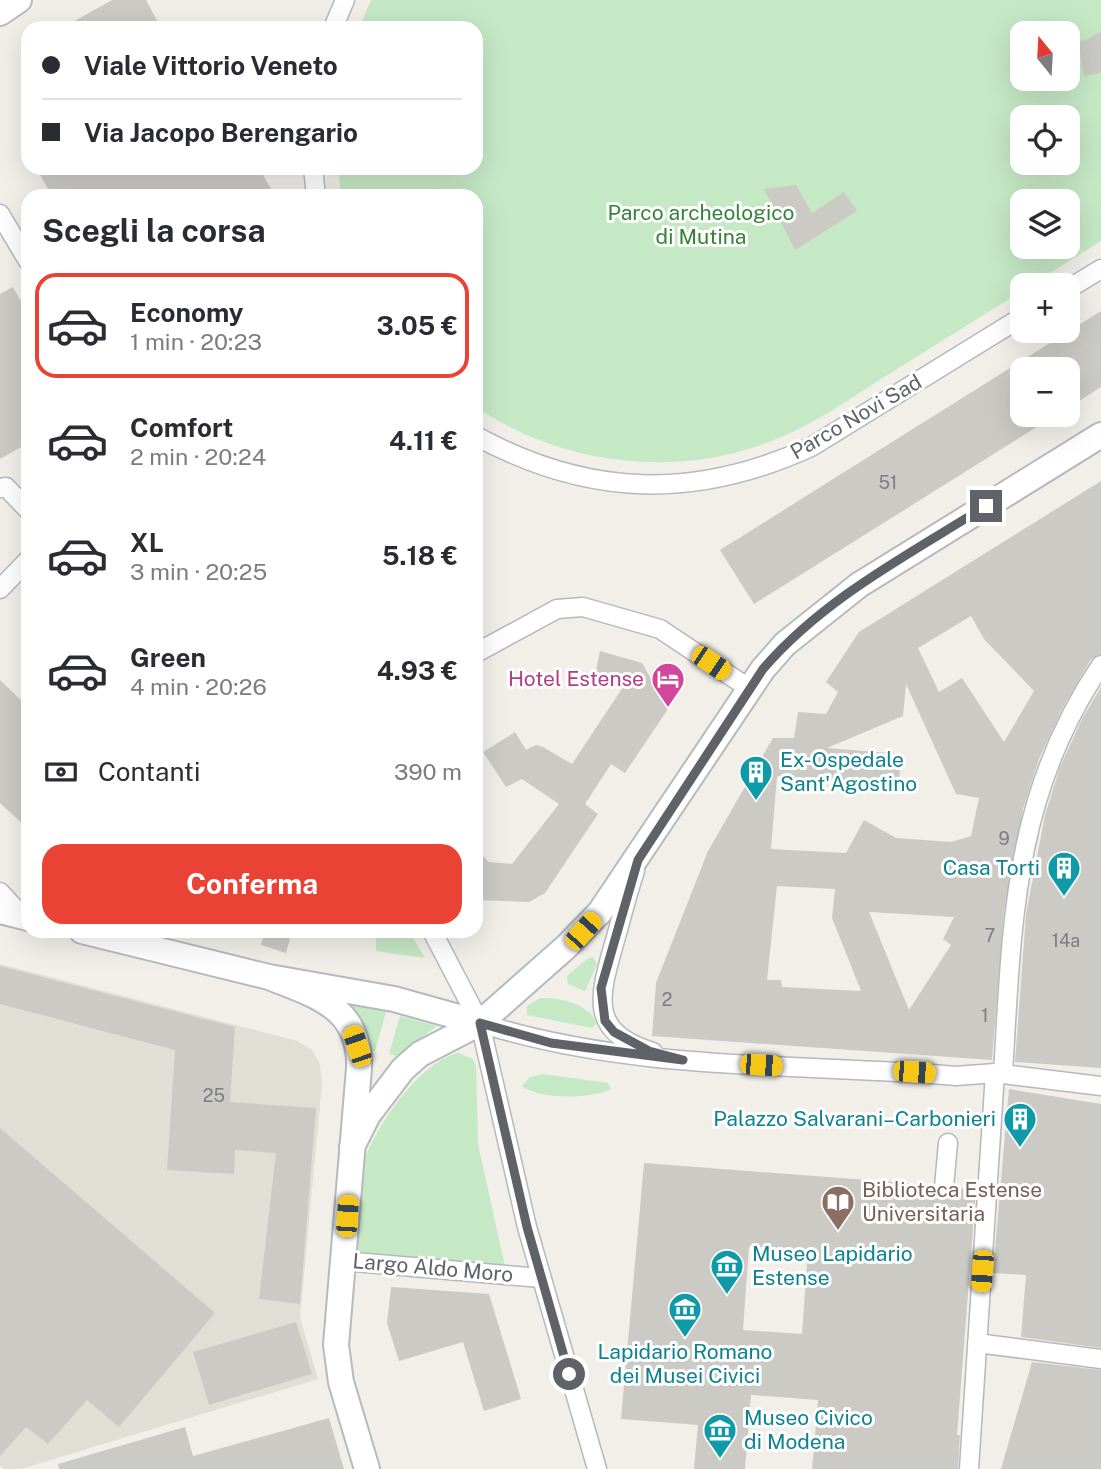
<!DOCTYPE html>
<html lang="it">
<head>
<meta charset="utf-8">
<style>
  :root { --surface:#fff; --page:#f7f7f7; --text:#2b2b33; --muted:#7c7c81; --line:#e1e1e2; --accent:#ea4335 }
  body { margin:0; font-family:"Public Sans",sans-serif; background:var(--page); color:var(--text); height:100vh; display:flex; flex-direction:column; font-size:26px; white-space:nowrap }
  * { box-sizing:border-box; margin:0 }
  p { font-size:23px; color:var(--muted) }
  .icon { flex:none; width:38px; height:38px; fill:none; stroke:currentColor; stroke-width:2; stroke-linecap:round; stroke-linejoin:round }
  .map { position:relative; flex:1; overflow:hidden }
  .sheet { position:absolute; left:21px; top:189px; width:462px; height:749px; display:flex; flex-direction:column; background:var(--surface); border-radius:21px; box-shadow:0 7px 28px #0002 }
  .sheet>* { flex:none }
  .banner { position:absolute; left:21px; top:21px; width:462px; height:154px; border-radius:21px; box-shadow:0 7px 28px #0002; display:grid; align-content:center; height:154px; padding:0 21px; background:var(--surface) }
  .needle { width:46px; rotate:342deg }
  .tools { position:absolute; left:1010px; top:21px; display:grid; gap:14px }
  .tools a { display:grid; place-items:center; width:70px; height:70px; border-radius:14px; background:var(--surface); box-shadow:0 7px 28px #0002; font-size:35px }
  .end { position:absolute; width:32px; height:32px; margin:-16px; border:9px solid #5f6368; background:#fff; box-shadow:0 0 0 4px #fff }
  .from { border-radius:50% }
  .car { position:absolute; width:21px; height:42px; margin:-21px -10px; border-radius:9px; box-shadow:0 0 5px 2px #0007; background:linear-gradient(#f5c518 24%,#345 0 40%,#f5c518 0 76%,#345 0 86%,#f5c518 0) }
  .banner b { display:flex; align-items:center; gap:24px; height:66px; font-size:26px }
  .banner b+b { border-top:2px solid var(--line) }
  .banner i { width:18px; height:18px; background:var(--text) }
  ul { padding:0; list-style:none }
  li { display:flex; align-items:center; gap:21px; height:105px; margin:0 14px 10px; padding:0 7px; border:4px solid transparent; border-radius:21px }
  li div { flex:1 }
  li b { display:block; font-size:26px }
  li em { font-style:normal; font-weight:700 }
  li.selected { border-color:var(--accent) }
  li>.icon { width:63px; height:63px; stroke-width:1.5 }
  h2 { padding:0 21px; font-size:32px; line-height:84px }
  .pay { display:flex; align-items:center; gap:18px; height:77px; padding:0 21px; font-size:26px }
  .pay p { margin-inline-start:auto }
  .button { display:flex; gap:14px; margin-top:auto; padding:14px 21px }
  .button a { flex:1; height:80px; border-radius:21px; background:var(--accent); color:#fff; font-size:28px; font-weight:700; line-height:80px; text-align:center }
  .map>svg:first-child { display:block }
  .education { fill:#e1ded6 }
  .green { fill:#c5e8c5; fill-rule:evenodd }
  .building { fill:#cccac5; fill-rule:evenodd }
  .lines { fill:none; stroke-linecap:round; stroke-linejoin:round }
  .street-casing { stroke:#b5b8bc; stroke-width:21 }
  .secondary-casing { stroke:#b6babf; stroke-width:28 }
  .street { stroke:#fff; stroke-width:18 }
  .secondary { stroke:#fff; stroke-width:24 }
  .route { stroke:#5f6368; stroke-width:9 }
  .labels { text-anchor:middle; stroke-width:6; stroke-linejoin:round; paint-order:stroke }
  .number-label { font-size:18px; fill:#7a7d7f }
  .park-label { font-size:21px; fill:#348238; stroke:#fff }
  .street-label { font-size:21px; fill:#5f6368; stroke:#fff }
  .hotel-label { font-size:21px; fill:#b23c85; stroke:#fff; text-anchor:end }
  .culture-label { font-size:21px; fill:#0d838f; stroke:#fff; text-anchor:start }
  .education-label { font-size:21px; fill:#785e54; stroke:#fff; text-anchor:start }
</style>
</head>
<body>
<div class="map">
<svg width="1101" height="1469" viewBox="0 0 1101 1469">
  <rect width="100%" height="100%" fill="#f1efe8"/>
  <path class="education" d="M 0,964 L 297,1041 L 312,1050 L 320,1064 L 322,1084 L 300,1318 L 318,1379 L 21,1469 L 4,1469 L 0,1465 Z"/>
  <path class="green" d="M 371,0 L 1101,0 L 1101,241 L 1031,285 L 1022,285 L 1022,291 C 974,321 926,351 878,381 C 848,400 818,421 786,435 C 686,480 566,468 476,407 L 476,196 L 341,196 L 338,168 L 476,168 L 476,28 L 359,28 ZM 1022,33 L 1068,33 L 1068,79 L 1022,79 ZM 1022,117 L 1068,117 L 1068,163 L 1022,163 ZM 1022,201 L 1068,201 L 1068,247 L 1022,247 Z
    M 376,931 L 409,931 L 425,958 L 376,951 Z
    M 593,957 L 597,964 L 585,991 L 568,984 L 567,976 L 587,959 Z
    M 340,998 L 386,1012 L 375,1051 L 370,1050 L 361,1018 Z
    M 540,998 C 559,997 592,1004 596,1024 L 592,1028 L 527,1015 L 527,1006 Z
    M 400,1016 L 437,1026 L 397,1056 L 389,1054 Z
    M 458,1053 L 473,1059 L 476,1067 L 478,1144 L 505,1267 L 348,1254 C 350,1231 351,1207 356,1185 C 365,1142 414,1064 458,1053 Z
    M 543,1074 L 608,1083 L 611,1089 C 591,1099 540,1100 522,1086 L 530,1077 Z"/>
  <path class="building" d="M 112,0 L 146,0 L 161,28 L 62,28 Z
    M 1101,31 L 1101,73 L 1084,76 L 1078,41 L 1086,40 Z
    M 36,168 L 259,168 L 275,196 L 52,196 Z
    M 796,185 L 812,213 L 844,192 L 857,211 L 795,250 L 764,189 Z
    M 13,287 L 28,314 L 28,443 L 0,459 L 0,294 Z
    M 1101,311 L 1101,387 L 1068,408 L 1068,369 L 1022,369 L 1022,415 L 1056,415 L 754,604 L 720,550 Z
    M 1101,481 L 1101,654 L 1091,659 L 1062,709 L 1039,759 L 1023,809 L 1004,911 L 992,1060 L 652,1036 L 656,983 L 708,851 L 773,738 L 794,738 L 798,712 L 826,714 L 838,692 L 826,682 L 859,632 ZM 971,616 L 984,639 L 1034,691 L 1004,742 L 962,678 L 939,692 L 918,648 ZM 906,684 L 956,794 L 979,798 L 971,836 L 951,842 L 896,838 L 864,820 L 846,853 L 771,849 L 777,776 L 899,785 L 901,754 L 827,748 L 903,716 ZM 777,886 L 835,889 L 832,918 L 861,991 L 782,987 L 781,980 L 767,980 ZM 869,912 L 954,917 L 943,939 L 951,945 L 909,1010 Z
    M 600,651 L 642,663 L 668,709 L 625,773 L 611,764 L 585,804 L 598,814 L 545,893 L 529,902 L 476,900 L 476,849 L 489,862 L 512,864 L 559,804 L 522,779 L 506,787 L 483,752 L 515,732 L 526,750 L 536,745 L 543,747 L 572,764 L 623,687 L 594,679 Z
    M 0,680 L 28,707 L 28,829 L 0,803 Z
    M 1101,687 L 1101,1068 L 1015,1062 L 1026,914 L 1045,815 L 1060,767 L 1082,719 Z
    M 265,931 L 292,931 L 286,953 L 261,945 Z
    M 0,966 L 235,1027 L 230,1102 L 316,1108 L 300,1304 L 259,1299 L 276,1153 L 235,1150 L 234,1174 L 167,1170 L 175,1050 L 0,1004 Z
    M 1009,1089 L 1101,1104 L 1101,1348 L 1021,1337 L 1026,1275 L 993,1273 Z
    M 0,1128 L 215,1313 L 119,1427 L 87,1400 L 48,1444 L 26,1427 L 0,1456 Z
    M 644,1163 L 933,1185 L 937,1196 L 944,1198 L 953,1194 L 955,1188 L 976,1190 L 957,1435 L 960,1435 L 958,1469 L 812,1469 L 818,1400 L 751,1395 L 745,1469 L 694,1469 L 698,1425 L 621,1419 ZM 749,1246 L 808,1250 L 802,1334 L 743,1330 Z
    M 391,1287 L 489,1294 L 521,1399 L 484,1411 L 463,1342 L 399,1361 L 387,1323 Z
    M 296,1322 L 312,1374 L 209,1405 L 193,1352 Z
    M 1032,1362 L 1101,1370 L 1101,1469 L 1001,1469 Z
    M 329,1418 L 344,1469 L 59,1469 L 58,1464 L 185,1427 L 193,1456 Z"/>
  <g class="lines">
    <defs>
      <path id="street" d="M 333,28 L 345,0
        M 313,168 L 316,196
        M 0,214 L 28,261
        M 1068,289 L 1101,269
        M 476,436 C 588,497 695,500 811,447 L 1022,317
        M 0,488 L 6,487 L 28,510
        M 0,589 L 28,560
        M 476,653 L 557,609 L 583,607 L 660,629 L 750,689
        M 635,871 C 627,895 621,920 614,944 C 599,997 588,1032 653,1052
        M 0,892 L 23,917
        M 432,931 L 480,1023 L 527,1227 L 597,1469
        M 480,1023 C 634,1072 797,1063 956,1076 L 995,1073 L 1101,1086
        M 1003,1074 C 1012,924 1013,795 1101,665
        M 944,1187 L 948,1143
        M 343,1261 L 541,1278
        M 977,1343 L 1101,1359
        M 969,1469 L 995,1073"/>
      <path id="secondary" d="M 0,13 L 19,0
        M 0,911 L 28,918
        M 82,931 L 269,977 L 394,999 L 480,1023
        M 269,977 C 316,996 361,1007 359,1068 L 336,1345 L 341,1382 L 367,1469
        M 352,1147 L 368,1115 L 403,1069 L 420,1054 L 480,1023 L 566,947 L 600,912 L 763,669 L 785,644 L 859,585 L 1101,435"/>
    </defs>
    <use href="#street" class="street-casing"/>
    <use href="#secondary" class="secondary-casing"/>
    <use href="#street" class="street"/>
    <use href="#secondary" class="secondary"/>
  </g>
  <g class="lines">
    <path class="route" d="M 569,1374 L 527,1227 L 480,1023 L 551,1043 L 683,1060 L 649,1051 L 614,1032 L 605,1021 L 601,988 L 638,860 L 763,669 C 824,598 908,555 986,506"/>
  </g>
  <defs>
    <symbol id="hotel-pin" viewBox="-11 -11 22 30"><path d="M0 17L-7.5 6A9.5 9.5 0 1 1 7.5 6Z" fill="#d1479c" stroke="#fff"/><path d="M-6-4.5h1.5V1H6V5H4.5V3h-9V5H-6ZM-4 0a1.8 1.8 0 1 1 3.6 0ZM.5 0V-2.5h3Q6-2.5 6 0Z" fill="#fff"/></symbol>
    <symbol id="building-pin" viewBox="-11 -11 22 30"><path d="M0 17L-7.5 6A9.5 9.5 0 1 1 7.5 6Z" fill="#0f9aa8" stroke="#fff"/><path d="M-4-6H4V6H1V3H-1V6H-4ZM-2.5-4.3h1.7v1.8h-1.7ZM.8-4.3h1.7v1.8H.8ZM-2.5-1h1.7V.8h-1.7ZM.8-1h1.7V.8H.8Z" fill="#fff"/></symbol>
    <symbol id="library-pin" viewBox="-11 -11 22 30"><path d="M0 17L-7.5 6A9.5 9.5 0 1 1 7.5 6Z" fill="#8d6e63" stroke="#fff"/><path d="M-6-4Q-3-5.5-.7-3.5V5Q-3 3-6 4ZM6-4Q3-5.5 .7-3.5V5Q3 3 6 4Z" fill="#fff"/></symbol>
    <symbol id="museum-pin" viewBox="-11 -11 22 30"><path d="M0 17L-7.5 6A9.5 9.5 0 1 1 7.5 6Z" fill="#0f9aa8" stroke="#fff"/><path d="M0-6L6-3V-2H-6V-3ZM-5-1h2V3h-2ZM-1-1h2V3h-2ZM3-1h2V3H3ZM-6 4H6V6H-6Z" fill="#fff"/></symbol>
  </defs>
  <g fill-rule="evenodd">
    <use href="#hotel-pin" x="649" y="660" width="38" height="52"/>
    <use href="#building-pin" x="737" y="753" width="38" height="52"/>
    <use href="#building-pin" x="1045" y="849" width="38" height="52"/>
    <use href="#building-pin" x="1001" y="1100" width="38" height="52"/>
    <use href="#library-pin" x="819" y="1183" width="38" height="52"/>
    <use href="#museum-pin" x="708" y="1247" width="38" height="52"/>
    <use href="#museum-pin" x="666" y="1290" width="38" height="52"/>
    <use href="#museum-pin" x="701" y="1411" width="38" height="52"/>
  </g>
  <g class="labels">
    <g class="number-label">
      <text x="888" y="489">51</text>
      <text x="1004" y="845">9</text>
      <text x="990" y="942">7</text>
      <text x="1066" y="947">14a</text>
      <text x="667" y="1006">2</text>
      <text x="985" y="1022">1</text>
      <text x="214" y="1102">25</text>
    </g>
    <g class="park-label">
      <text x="701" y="220">Parco archeologico<tspan x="701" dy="24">di Mutina</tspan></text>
    </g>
    <g class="street-label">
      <text transform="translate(856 417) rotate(-30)" y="7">Parco Novi Sad</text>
      <text transform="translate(433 1268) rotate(5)" y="7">Largo Aldo Moro</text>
    </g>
    <g class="hotel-label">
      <text x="644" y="686">Hotel Estense</text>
    </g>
    <g class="culture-label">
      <text x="780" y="767">Ex-Ospedale<tspan x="780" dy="24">Sant'Agostino</tspan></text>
      <text x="1040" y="875" text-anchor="end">Casa Torti</text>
      <text x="996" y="1126" text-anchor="end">Palazzo Salvarani–Carbonieri</text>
      <text x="752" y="1261">Museo Lapidario<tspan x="752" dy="24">Estense</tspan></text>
      <text x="685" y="1359" text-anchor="middle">Lapidario Romano<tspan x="685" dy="24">dei Musei Civici</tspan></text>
      <text x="744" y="1425">Museo Civico<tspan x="744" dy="24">di Modena</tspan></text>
    </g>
    <g class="education-label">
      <text x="862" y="1197">Biblioteca Estense<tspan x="862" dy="24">Universitaria</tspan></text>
    </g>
  </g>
</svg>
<div class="tools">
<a><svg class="needle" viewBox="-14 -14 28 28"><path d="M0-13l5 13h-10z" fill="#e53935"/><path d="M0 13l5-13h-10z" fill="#7c7c81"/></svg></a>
<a><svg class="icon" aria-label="locate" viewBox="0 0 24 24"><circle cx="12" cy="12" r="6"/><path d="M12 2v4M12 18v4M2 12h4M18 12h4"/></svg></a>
<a><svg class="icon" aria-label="layers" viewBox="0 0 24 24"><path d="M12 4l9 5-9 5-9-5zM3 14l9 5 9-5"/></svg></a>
<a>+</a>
<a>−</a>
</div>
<i class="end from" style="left:569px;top:1374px"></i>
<i class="end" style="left:986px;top:506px"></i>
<i class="car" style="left:711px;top:663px;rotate:124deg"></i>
<i class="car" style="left:583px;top:931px;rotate:42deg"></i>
<i class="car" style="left:357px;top:1046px;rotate:341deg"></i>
<i class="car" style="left:761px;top:1065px;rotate:94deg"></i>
<i class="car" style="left:914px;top:1072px;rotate:94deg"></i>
<i class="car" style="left:347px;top:1216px;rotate:4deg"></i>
<i class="car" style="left:982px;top:1271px;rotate:184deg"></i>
<div class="banner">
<b><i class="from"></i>Viale Vittorio Veneto</b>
<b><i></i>Via Jacopo Berengario</b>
</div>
<section class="sheet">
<h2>Scegli la corsa</h2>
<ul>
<li class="selected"><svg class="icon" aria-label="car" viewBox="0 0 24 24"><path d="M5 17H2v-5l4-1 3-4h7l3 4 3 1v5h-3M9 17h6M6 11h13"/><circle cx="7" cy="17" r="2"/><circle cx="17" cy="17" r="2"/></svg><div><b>Economy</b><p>1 min · 20:23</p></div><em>3.05 €</em></li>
<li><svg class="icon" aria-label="car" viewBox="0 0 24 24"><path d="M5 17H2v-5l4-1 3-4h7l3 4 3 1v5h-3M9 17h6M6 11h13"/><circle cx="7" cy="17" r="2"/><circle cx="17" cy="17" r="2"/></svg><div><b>Comfort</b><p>2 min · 20:24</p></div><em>4.11 €</em></li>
<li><svg class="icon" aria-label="car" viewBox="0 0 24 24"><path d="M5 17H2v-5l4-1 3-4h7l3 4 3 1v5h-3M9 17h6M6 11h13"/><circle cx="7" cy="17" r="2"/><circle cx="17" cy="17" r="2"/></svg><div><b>XL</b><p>3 min · 20:25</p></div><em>5.18 €</em></li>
<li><svg class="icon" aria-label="car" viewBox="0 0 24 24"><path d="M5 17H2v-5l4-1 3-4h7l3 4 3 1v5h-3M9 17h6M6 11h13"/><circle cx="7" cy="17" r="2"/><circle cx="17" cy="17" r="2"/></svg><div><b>Green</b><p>4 min · 20:26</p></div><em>4.93 €</em></li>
</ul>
<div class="pay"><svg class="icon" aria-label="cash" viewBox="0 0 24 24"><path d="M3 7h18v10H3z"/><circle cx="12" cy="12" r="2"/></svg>Contanti<p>390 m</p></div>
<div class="button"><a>Conferma</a></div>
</section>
</div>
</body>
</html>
